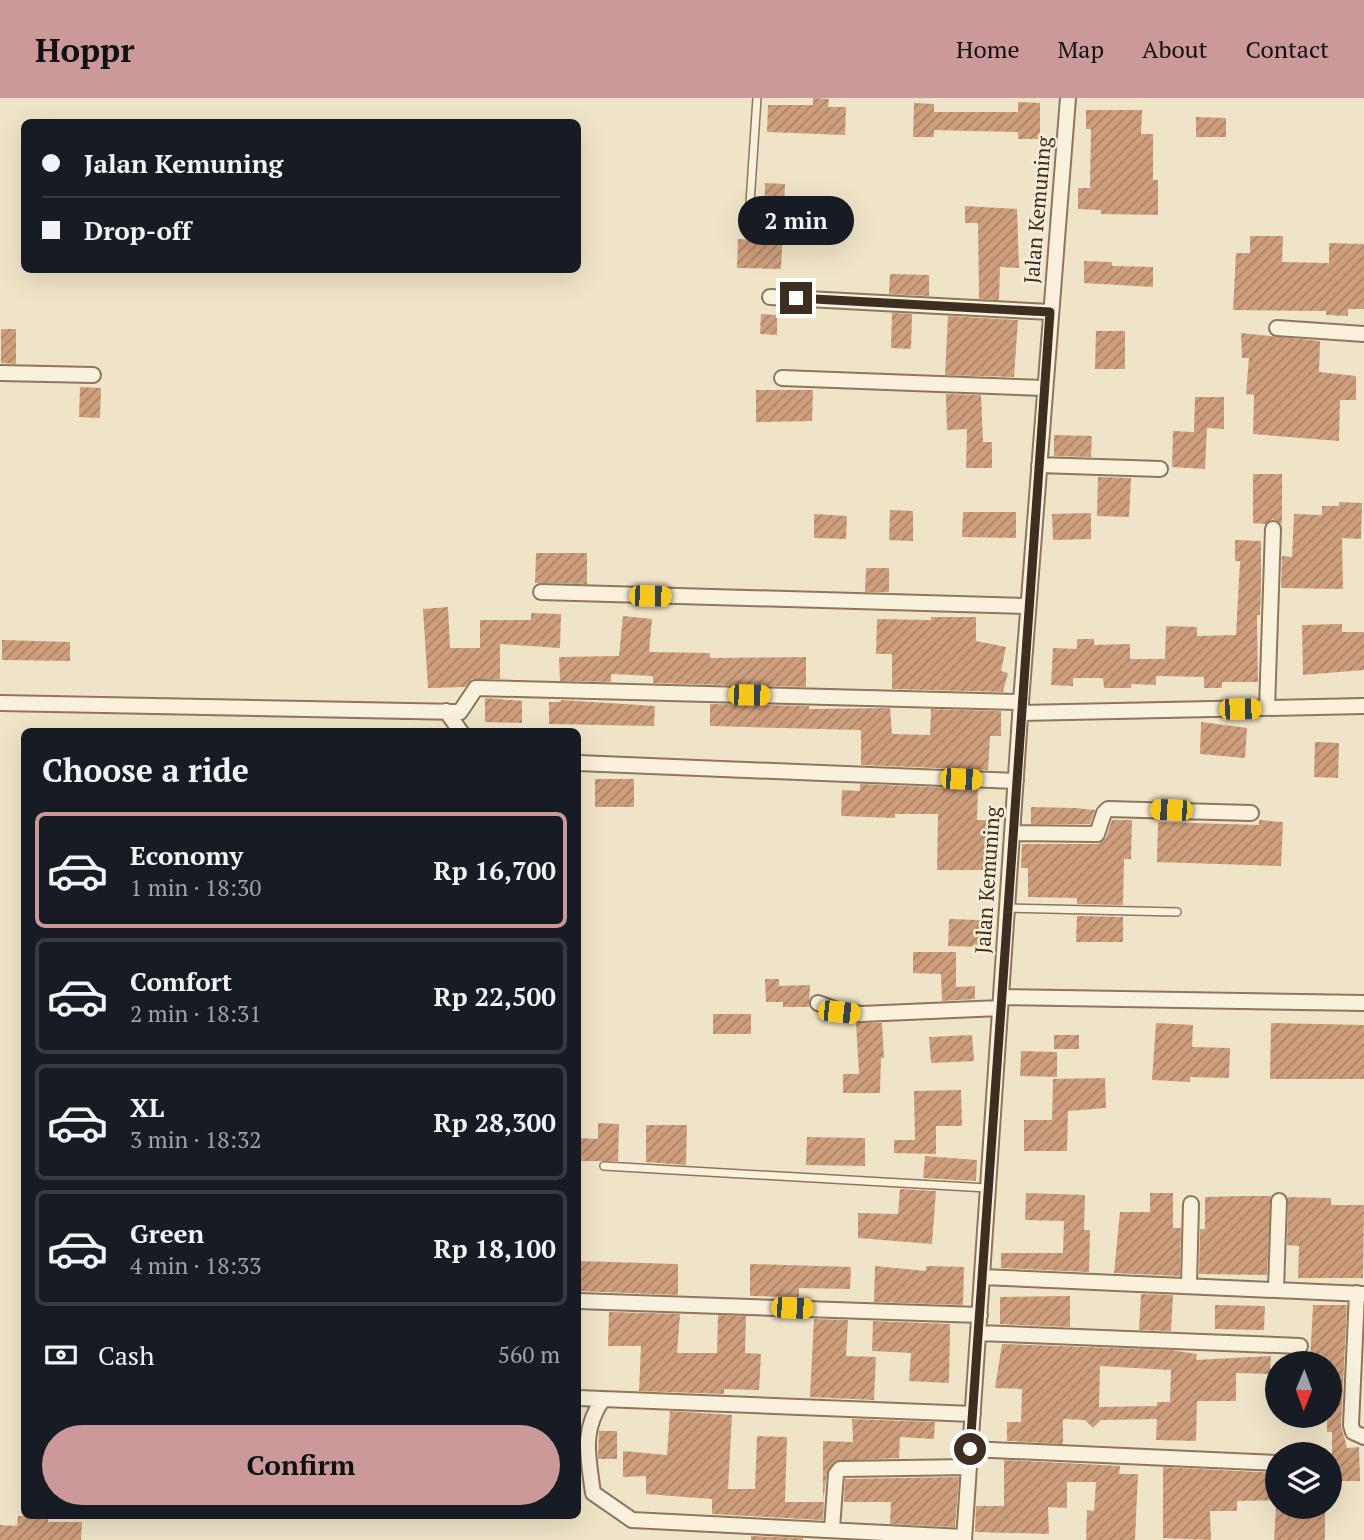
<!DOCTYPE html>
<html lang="en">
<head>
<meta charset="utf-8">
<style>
  :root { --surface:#171b24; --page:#20242c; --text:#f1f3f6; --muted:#9ea1a6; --line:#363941; --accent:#cc999b }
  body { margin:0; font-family:"PT Serif",serif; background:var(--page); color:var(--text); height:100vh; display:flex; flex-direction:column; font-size:26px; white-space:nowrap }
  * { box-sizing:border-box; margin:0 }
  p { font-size:23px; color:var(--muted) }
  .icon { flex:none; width:38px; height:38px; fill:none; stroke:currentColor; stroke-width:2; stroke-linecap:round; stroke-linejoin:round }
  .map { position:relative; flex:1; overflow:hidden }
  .drawer { position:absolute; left:21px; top:630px; width:560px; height:791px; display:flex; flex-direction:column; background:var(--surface); border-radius:10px; box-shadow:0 7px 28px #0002 }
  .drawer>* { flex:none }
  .banner { position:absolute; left:21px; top:21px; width:560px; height:154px; border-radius:10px; box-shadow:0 7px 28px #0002; display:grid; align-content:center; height:154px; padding:0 21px; background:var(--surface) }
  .needle { width:46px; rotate:181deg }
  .controls { position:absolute; left:1265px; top:1253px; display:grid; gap:14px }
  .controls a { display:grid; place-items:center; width:77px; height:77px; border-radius:50%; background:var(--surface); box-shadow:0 7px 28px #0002; font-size:35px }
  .end { position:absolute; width:32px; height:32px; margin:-16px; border:9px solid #3d2e20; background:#fff; box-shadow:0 0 0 4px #fff }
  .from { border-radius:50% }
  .bubble { position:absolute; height:49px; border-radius:24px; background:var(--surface); box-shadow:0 7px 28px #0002; font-size:23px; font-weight:600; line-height:49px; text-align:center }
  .car { position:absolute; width:21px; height:42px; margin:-21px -10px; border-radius:9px; box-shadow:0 0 5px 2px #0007; background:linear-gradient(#f5c518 24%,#345 0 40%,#f5c518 0 76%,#345 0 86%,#f5c518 0) }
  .banner b { display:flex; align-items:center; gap:24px; height:66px; font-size:26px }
  .banner b+b { border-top:2px solid var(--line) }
  .banner i { width:18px; height:18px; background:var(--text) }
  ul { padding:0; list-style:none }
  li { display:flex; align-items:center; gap:21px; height:116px; margin:0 14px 10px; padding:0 7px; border:4px solid var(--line); border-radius:10px }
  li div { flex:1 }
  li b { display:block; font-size:26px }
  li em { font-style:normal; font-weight:600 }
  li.active { border-color:var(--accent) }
  li>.icon { width:63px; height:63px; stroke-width:1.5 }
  h2 { padding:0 21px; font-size:32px; line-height:84px }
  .pay { display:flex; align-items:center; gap:18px; height:77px; padding:0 21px; font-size:26px }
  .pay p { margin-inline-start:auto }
  .button { display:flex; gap:14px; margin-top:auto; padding:14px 21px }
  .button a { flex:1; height:80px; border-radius:42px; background:var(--accent); color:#111; font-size:28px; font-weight:600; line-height:80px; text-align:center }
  header { display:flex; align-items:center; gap:42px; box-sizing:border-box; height:98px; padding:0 35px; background:var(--accent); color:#111 }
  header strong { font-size:33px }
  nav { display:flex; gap:38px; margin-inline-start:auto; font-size:24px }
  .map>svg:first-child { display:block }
  .building { fill:url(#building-hatch); fill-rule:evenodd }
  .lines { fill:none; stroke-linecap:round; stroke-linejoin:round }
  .service-casing { stroke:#8d765c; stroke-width:10 }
  .minor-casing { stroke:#8d765c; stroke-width:18 }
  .service { stroke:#faf1dc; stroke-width:7 }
  .minor { stroke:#faf1dc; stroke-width:14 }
  .route { stroke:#3d2e20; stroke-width:9 }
  .labels { text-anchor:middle; stroke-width:5; stroke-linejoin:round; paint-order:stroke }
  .street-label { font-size:21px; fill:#3d2e20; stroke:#f7eed8 }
</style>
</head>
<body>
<header>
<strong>Hoppr</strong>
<nav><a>Home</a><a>Map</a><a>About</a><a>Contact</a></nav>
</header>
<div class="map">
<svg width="1364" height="1442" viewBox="0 0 1364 1442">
  <defs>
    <pattern id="building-hatch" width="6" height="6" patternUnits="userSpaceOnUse" patternTransform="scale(1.75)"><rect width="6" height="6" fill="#cf9f7d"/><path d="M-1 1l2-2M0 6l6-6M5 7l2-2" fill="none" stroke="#a98266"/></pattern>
  </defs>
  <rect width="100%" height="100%" fill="#f0e4c8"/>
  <path class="building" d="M 813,0 L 829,1 L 828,9 L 846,9 L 845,37 L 767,34 L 768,7 L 813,7 Z
    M 1018,4 L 1040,5 L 1040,41 L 1018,41 L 1018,34 L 971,33 L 934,32 L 934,39 L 913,39 L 914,5 L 934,6 L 934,14 L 1018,14 Z
    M 1086,12 L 1142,12 L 1141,36 L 1153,36 L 1153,82 L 1158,82 L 1158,117 L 1101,116 L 1101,112 L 1078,111 L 1078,90 L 1090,90 L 1091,31 L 1086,31 Z
    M 1196,19 L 1226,20 L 1226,39 L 1196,39 Z
    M 765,85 L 785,86 L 781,171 L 737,170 L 738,141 L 761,142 L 764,135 Z
    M 965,108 L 1017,111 L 1019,170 L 1000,169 L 999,202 L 979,201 L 978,125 L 965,125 Z
    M 1250,138 L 1283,138 L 1282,164 L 1329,165 L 1329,145 L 1364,146 L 1364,211 L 1348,211 L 1348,218 L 1326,217 L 1326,213 L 1233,212 L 1236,155 L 1250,155 Z
    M 1084,163 L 1112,164 L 1112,168 L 1153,169 L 1153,189 L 1084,185 Z
    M 890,176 L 929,177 L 929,198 L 889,196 Z
    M 892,215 L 912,216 L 911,251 L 891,250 Z
    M 761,216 L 777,217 L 777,237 L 760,236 Z
    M 948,218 L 1018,222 L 1014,279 L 945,277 Z
    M 1,231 L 16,231 L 16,266 L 1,265 Z
    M 1096,233 L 1125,233 L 1125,271 L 1095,271 Z
    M 1241,235 L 1320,243 L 1319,274 L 1356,278 L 1356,302 L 1340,302 L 1339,343 L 1253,336 L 1254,297 L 1246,296 L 1249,260 L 1242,260 Z
    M 80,289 L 101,290 L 100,320 L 79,319 Z
    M 756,292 L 813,292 L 812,323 L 756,324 Z
    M 946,296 L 981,297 L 983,344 L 992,344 L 992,370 L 966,370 L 967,331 L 947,332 Z
    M 1195,299 L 1224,299 L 1224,331 L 1207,330 L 1205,371 L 1172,369 L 1173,333 L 1194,334 Z
    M 1054,337 L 1092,338 L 1091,359 L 1054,358 Z
    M 1253,376 L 1282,376 L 1282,426 L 1273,421 L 1265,426 L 1253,425 Z
    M 1098,379 L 1131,380 L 1129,419 L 1097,418 Z
    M 1339,404 L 1362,405 L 1361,441 L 1342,440 L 1343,491 L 1281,490 L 1282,458 L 1292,459 L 1294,416 L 1322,417 L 1322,408 L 1339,408 Z
    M 890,412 L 913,413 L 913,443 L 889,442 Z
    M 963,414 L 1016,414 L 1016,440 L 962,439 Z
    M 1091,415 L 1091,441 L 1053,442 L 1052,416 Z
    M 814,416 L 847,418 L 846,441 L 814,440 Z
    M 1235,442 L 1261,443 L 1261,490 L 1260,517 L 1257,517 L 1258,584 L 1222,584 L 1222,590 L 1204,590 L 1204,579 L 1156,578 L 1156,587 L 1131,586 L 1131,590 L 1104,590 L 1103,580 L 1073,580 L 1073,588 L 1051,587 L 1053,550 L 1077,551 L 1077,541 L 1094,541 L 1094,547 L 1130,546 L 1130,561 L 1165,561 L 1166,528 L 1197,529 L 1197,538 L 1236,537 L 1240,463 L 1235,463 Z
    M 536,455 L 587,455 L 587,486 L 535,485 Z
    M 866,470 L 889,470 L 889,494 L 865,494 Z
    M 448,509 L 450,550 L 480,550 L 480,522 L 531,522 L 531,515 L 561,516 L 560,550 L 500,546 L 500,581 L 472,581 L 465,589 L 428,590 L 423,511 Z
    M 623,518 L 652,521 L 649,554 L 710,555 L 710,560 L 806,559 L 806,589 L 653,585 L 653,578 L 611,576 L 611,584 L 560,583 L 559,559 L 619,558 Z
    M 931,519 L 976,519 L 976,543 L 1006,549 L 1001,573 L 1008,575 L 1003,594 L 892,591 L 892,556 L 876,556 L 877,521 L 931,522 Z
    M 1342,526 L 1342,534 L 1364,534 L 1364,572 L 1303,577 L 1302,527 Z
    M 2,542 L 70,544 L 70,563 L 2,562 Z
    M 485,600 L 522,603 L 522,625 L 485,624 Z
    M 561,602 L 655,608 L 654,628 L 549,626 L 549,604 L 561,604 Z
    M 710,606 L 809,608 L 809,611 L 890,610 L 892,636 L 930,637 L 931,611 L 1001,613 L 1001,638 L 990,638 L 988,672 L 861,667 L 861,632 L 710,628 Z
    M 1201,624 L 1247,630 L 1245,660 L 1200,656 Z
    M 1315,644 L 1339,645 L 1338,680 L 1314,679 Z
    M 595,681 L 634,681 L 634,709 L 595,709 Z
    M 860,686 L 978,691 L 977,722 L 991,722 L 991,772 L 937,772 L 938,716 L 895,716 L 895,720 L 841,718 L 842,692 L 860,693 Z
    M 1031,709 L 1076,710 L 1095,712 L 1090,726 L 1031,726 Z
    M 1112,722 L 1132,722 L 1131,761 L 1124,761 L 1123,807 L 1077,806 L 1077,800 L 1028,799 L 1028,770 L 1021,770 L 1022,746 L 1098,746 L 1106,740 Z
    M 1259,722 L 1283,724 L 1281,768 L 1157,764 L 1158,724 L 1259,727 Z
    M 1077,818 L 1123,819 L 1123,844 L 1076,844 Z
    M 949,821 L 981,822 L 981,849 L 948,848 Z
    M 913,854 L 956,854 L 956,889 L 975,888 L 975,901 L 942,903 L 941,876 L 913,875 Z
    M 765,881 L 779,881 L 779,888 L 810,887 L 809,909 L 783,909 L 783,904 L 766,904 Z
    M 713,916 L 751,916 L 751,936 L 713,936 Z
    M 856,925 L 882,925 L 884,960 L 881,960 L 880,995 L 843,995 L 843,976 L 859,976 Z
    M 1156,925 L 1193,927 L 1192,949 L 1230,950 L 1229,980 L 1190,979 L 1190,984 L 1152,982 Z
    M 1271,925 L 1364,927 L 1364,981 L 1270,981 Z
    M 972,937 L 974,963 L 931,965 L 929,939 Z
    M 1054,937 L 1079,937 L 1079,951 L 1054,951 Z
    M 1021,953 L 1057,954 L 1057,979 L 1020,978 Z
    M 1105,980 L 1106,1010 L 1068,1013 L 1067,1053 L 1024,1053 L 1024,1022 L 1052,1022 L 1053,981 Z
    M 961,992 L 962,1028 L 936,1028 L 936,1056 L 894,1055 L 894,1042 L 915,1042 L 914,993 Z
    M 598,1025 L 619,1026 L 618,1063 L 578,1063 L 578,1040 L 598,1041 Z
    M 646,1027 L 687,1027 L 686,1067 L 646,1064 Z
    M 807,1039 L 865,1040 L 865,1068 L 806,1067 Z
    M 925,1058 L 977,1062 L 976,1083 L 923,1080 Z
    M 900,1091 L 936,1093 L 932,1146 L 858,1140 L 858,1115 L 898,1116 Z
    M 1026,1095 L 1085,1097 L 1084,1132 L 1090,1132 L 1089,1174 L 1001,1170 L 1001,1155 L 1063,1155 L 1064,1123 L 1025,1122 Z
    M 1150,1095 L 1173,1095 L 1173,1130 L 1181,1130 L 1180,1178 L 1114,1175 L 1120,1114 L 1150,1114 Z
    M 1243,1098 L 1271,1098 L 1267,1177 L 1199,1176 L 1200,1131 L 1205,1131 L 1205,1099 Z
    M 1288,1099 L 1331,1100 L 1331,1107 L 1364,1107 L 1363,1180 L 1298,1180 L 1299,1148 L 1287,1147 Z
    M 578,1163 L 678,1166 L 678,1197 L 578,1193 Z
    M 750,1166 L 851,1169 L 850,1191 L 799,1190 L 799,1199 L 750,1198 Z
    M 875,1168 L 926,1173 L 926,1168 L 964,1169 L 963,1207 L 874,1204 Z
    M 1141,1196 L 1173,1197 L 1171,1233 L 1139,1232 Z
    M 1070,1198 L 1070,1229 L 1000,1226 L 1000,1199 Z
    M 1215,1207 L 1265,1208 L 1264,1232 L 1215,1231 Z
    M 1313,1207 L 1347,1207 L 1341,1327 L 1347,1350 L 1359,1349 L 1360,1383 L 1332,1383 L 1332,1334 L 1327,1334 L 1327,1321 L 1330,1321 L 1330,1265 L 1310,1265 Z
    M 609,1214 L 680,1216 L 677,1255 L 717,1255 L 718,1217 L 746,1218 L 745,1255 L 761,1256 L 759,1292 L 724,1291 L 724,1296 L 639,1293 L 641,1248 L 608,1248 Z
    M 814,1221 L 848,1222 L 846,1258 L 876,1259 L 874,1302 L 810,1299 Z
    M 873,1223 L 950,1226 L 949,1285 L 909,1283 L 911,1255 L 872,1253 Z
    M 1002,1246 L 1171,1252 L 1197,1256 L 1196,1262 L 1271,1258 L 1270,1276 L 1236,1275 L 1236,1303 L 1197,1303 L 1196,1343 L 1156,1342 L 1157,1321 L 1101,1322 L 1093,1330 L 1085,1322 L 1063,1321 L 1063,1346 L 1007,1343 L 1007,1324 L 1021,1324 L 1022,1291 L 995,1290 ZM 1100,1268 L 1171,1272 L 1170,1304 L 1157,1304 L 1157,1308 L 1099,1309 Z
    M 670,1313 L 732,1317 L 728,1391 L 755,1391 L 757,1338 L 787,1339 L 785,1404 L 824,1404 L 823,1422 L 712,1416 L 712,1401 L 646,1396 L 646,1378 L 623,1379 L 623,1353 L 667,1357 Z
    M 852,1321 L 935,1324 L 934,1341 L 900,1339 L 899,1360 L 835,1363 L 827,1375 L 823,1403 L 823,1343 L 853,1344 Z
    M 599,1333 L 617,1333 L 617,1361 L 598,1361 Z
    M 1004,1362 L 1120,1368 L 1119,1376 L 1138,1376 L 1135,1442 L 1086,1442 L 1087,1412 L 1094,1413 L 1096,1384 L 1067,1384 L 1067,1410 L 1048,1409 L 1049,1436 L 975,1434 L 976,1408 L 1004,1408 Z
    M 1163,1369 L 1278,1375 L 1278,1402 L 1237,1403 L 1237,1413 L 1210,1413 L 1211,1442 L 1163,1440 Z
    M 959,1379 L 955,1429 L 890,1426 L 891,1404 L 844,1404 L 845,1381 Z
    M 1276,1409 L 1325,1409 L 1325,1442 L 1274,1442 Z
    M 18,1418 L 48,1419 L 48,1424 L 82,1424 L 81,1442 L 0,1442 L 0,1427 L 17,1428 Z
    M 751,1438 L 803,1440 L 803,1442 L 751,1442 Z"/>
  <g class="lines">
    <defs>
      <path id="service" d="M 748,135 L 757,0
        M 1007,810 L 1177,814
        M 604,1068 L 987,1090"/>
      <path id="minor" d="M 770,199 L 1050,214
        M 1277,230 L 1364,236
        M 0,275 L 93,277
        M 782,280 L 1044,290
        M 1039,367 L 1160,371
        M 541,494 L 1028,508
        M 0,605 L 460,614 L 476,590 L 1021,604
        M 1267,610 L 1273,431
        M 446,613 L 461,634
        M 1020,615 L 1364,608
        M 578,665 L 1016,683
        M 1012,735 L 1097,736 L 1104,715 L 1108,711 L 1251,715
        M 1001,899 L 1364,905
        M 818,905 L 839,913 L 861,916 L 1000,910
        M 982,1179 L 1364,1196
        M 1189,1187 L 1191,1106
        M 1276,1191 L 1279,1103
        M 1357,1195 L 1351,1327 L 1353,1334 L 1364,1339
        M 578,1203 L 980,1217
        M 978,1235 L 1300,1248
        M 578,1300 L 973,1316
        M 603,1301 C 581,1333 588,1357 593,1395 L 632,1422 L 964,1439
        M 970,1351 L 1278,1365
        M 832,1430 L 836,1376 L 840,1371 L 969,1369
        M 964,1442 L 1021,604 L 1068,0"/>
    </defs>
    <use href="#service" class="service-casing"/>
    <use href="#minor" class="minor-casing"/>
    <use href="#service" class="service"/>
    <use href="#minor" class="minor"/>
  </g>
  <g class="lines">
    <path class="route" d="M 796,200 L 1050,214 L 970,1351"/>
  </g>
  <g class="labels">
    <g class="street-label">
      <text transform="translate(1038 112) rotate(-85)" y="7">Jalan Kemuning</text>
      <text transform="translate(988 782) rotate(-86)" y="7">Jalan Kemuning</text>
    </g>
  </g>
</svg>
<div class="controls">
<a><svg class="needle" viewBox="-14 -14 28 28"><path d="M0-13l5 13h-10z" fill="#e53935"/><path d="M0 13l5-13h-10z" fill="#9ea1a6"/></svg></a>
<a><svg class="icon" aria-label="layers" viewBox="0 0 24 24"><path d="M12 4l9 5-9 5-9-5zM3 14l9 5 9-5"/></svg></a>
</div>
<i class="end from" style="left:970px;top:1351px"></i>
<i class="end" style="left:796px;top:200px"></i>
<div class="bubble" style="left:738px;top:98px;width:116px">2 min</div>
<i class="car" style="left:650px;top:498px;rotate:91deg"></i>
<i class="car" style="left:749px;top:597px;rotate:91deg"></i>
<i class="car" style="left:1240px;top:611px;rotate:89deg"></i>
<i class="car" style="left:961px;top:681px;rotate:92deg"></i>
<i class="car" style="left:1171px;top:712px;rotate:272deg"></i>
<i class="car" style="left:839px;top:914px;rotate:96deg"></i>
<i class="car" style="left:792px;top:1210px;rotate:92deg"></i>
<div class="banner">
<b><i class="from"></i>Jalan Kemuning</b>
<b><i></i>Drop-off</b>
</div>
<section class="drawer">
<h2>Choose a ride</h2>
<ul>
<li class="active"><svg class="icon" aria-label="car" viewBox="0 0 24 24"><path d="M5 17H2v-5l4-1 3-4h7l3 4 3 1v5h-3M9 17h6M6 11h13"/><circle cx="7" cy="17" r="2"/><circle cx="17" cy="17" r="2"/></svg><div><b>Economy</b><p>1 min · 18:30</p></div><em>Rp 16,700</em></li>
<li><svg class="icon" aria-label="car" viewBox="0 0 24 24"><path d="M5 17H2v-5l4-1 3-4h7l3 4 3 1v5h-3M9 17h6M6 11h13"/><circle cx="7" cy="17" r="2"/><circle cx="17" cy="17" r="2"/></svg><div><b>Comfort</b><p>2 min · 18:31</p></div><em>Rp 22,500</em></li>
<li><svg class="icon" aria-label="car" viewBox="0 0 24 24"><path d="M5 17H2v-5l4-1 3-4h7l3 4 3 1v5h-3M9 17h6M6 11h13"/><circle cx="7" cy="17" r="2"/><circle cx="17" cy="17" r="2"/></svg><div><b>XL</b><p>3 min · 18:32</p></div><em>Rp 28,300</em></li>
<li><svg class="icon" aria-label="car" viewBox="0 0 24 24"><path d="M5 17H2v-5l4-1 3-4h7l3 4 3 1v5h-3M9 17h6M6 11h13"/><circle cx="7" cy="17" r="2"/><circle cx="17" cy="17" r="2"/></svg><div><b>Green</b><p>4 min · 18:33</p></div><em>Rp 18,100</em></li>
</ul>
<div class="pay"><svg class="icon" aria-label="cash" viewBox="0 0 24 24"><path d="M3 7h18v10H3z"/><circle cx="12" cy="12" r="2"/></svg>Cash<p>560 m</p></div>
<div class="button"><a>Confirm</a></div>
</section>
</div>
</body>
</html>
